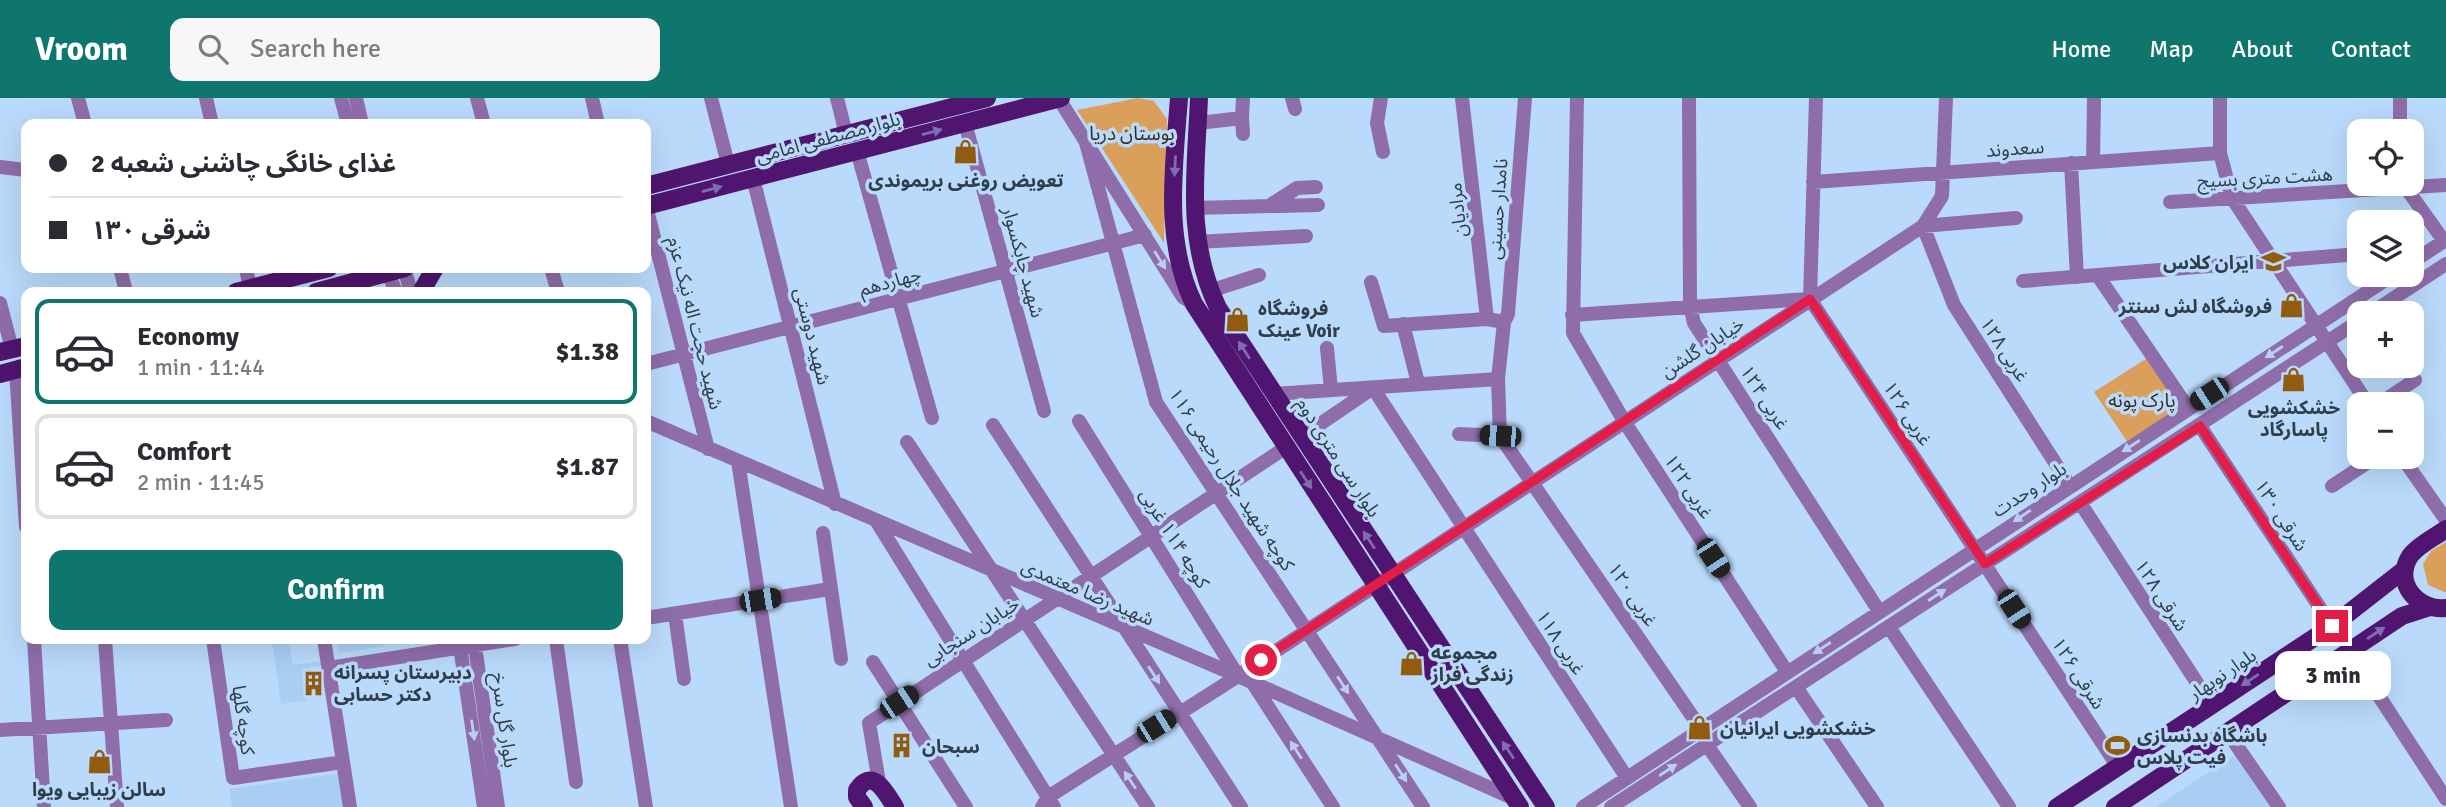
<!DOCTYPE html>
<html lang="en">
<head>
<meta charset="utf-8">
<style>
  :root { --surface:#fff; --page:#f7f7f7; --text:#2b2b33; --muted:#7c7c81; --line:#e1e1e2; --accent:#0f766e }
  body { margin:0; font-family:Signika,"Noto Sans Arabic",sans-serif; background:var(--page); color:var(--text); height:100vh; display:flex; flex-direction:column; font-size:26px; white-space:nowrap }
  * { box-sizing:border-box; margin:0 }
  p { font-size:23px; color:var(--muted) }
  .icon { flex:none; width:38px; height:38px; fill:none; stroke:currentColor; stroke-width:2; stroke-linecap:round; stroke-linejoin:round }
  .map { position:relative; flex:1; overflow:hidden }
  .panel { position:absolute; left:21px; top:189px; width:630px; height:357px; display:flex; flex-direction:column; background:var(--surface); border-radius:14px; box-shadow:0 7px 28px #0002 }
  .panel>* { flex:none }
  .top-card { position:absolute; left:21px; top:21px; width:630px; height:154px; border-radius:14px; box-shadow:0 7px 28px #0002; display:grid; align-content:center; height:154px; padding:0 28px; background:var(--surface) }
  .tools { position:absolute; left:2347px; top:21px; display:grid; gap:14px }
  .tools a { display:grid; place-items:center; width:77px; height:77px; border-radius:14px; background:var(--surface); box-shadow:0 7px 28px #0002; font-size:35px }
  .end { position:absolute; width:32px; height:32px; margin:-16px; border:9px solid #e11d48; background:#fff; box-shadow:0 0 0 4px #fff }
  .from { border-radius:50% }
  .bubble { position:absolute; height:49px; border-radius:14px; background:var(--surface); box-shadow:0 7px 28px #0002; font-size:23px; font-weight:700; line-height:49px; text-align:center }
  .car { position:absolute; width:21px; height:42px; margin:-21px -10px; border-radius:9px; box-shadow:0 0 5px 2px #0007; background:linear-gradient(#222 24%,#8ab4d8 0 40%,#222 0 76%,#8ab4d8 0 86%,#222 0) }
  .top-card b { display:flex; align-items:center; gap:24px; height:66px; font-size:26px }
  .top-card b+b { border-top:2px solid var(--line) }
  .top-card i { width:18px; height:18px; background:var(--text) }
  ul { padding:12px 0 0; list-style:none }
  li { display:flex; align-items:center; gap:21px; height:105px; margin:0 14px 10px; padding:0 14px; border:4px solid var(--line); border-radius:14px }
  li div { flex:1 }
  li b { display:block; font-size:26px }
  li em { font-style:normal; font-weight:700 }
  li.selected { border-color:var(--accent) }
  li>.icon { width:63px; height:63px; stroke-width:1.5 }
  .primary-button { display:flex; gap:14px; margin-top:auto; padding:14px 28px }
  .primary-button a { flex:1; height:80px; border-radius:14px; background:var(--accent); color:#fff; font-size:28px; font-weight:700; line-height:80px; text-align:center }
  header { display:flex; align-items:center; gap:42px; box-sizing:border-box; height:98px; padding:0 35px; background:var(--accent); color:#fff }
  header strong { font-size:33px }
  nav { display:flex; gap:38px; margin-inline-start:auto; font-size:24px }
  .search { width:490px; height:63px; background:var(--page); display:flex; align-items:center; gap:18px; box-sizing:border-box; padding:0 24px; border-radius:14px; color:var(--muted); font-size:26px }
  .map>svg:first-child { display:block }
  .built { fill:#a9cef3 }
  .green { fill:#daa05b }
  .lines { fill:none; stroke-linecap:round; stroke-linejoin:round }
  .minor { stroke:#8f6daa; stroke-width:14 }
  .major { stroke:#4f1570; stroke-width:18 }
  .oneway { fill:#7f6eaf }
  .oneway2 { fill:#b6cff3 }
  .route { stroke:#e11d48; stroke-width:9 }
  .labels { text-anchor:middle; stroke-width:7; stroke-linejoin:round; paint-order:stroke }
  .park-label { font-size:19px; fill:#3a2a18; stroke:#badafb }
  .street-label { font-size:19px; fill:#303d4a; stroke:#badafb }
  .poi-label { font-size:19px; font-weight:bold; fill:#303d4a; stroke:#badafb; text-anchor:start }
</style>
</head>
<body>
<header>
<strong>Vroom</strong>
<div class="search"><svg class="icon" aria-label="search" viewBox="0 0 24 24"><circle cx="10" cy="10" r="6"/><path d="M15 15l6 6"/></svg>Search here</div>
<nav><a>Home</a><a>Map</a><a>About</a><a>Contact</a></nav>
</header>
<div class="map">
<svg width="2446" height="709" viewBox="0 0 2446 709">
  <rect width="100%" height="100%" fill="#badafb"/>
  <path class="built" d="M 288,541 L 293,567 L 322,563 L 322,568 L 301,571 L 306,603 L 281,606 L 272,542 Z
    M 336,541 L 383,541 L 385,548 L 338,555 Z
    M 2236,656 L 2271,709 L 2156,709 Z
    M 340,675 L 345,709 L 232,709 L 229,691 Z"/>
  <path class="green" d="M 1138,0 L 1154,3 L 1167,21 L 1164,145 L 1077,12 Z
    M 2152,257 L 2188,310 L 2130,348 L 2094,294 Z
    M 2446,444 L 2446,494 L 2444,494 L 2428,487 L 2423,466 L 2431,453 Z"/>
  <g class="lines">
    <path class="minor" d="M 78,0 L 85,26
      M 206,0 L 212,26
      M 341,0 L 348,26
      M 356,0 L 362,26
      M 477,0 L 484,26
      M 592,0 L 598,26
      M 711,0 L 728,66
      M 837,0 L 846,36
      M 1292,0 L 1295,11
      M 1381,0 L 1377,25 L 1383,54
      M 1462,0 L 1487,221
      M 1577,0 L 1573,235 L 1624,323 L 1787,574
      M 1689,0 L 1690,208 L 1694,225 L 1879,513
      M 2220,0 L 2220,55 L 2232,100 L 2368,306
      M 1059,1 L 1183,199 L 1191,204
      M 1242,20 L 1243,0
      M 965,25 L 1044,313
      M 1198,25 L 1242,20 L 1243,36
      M 2400,33 L 2400,0
      M 1085,41 L 1156,304 L 1423,709
      M 857,53 L 932,320
      M 2093,64 L 2094,0
      M 2071,65 L 2077,179
      M 0,69 L 26,72
      M 753,80 L 835,406
      M 1813,84 L 2220,55
      M 2406,90 L 2444,143
      M 2170,104 L 2446,87
      M 1272,106 L 1297,90 L 1316,89
      M 646,108 L 708,351
      M 1194,110 L 1318,107
      M 2016,120 L 1923,128 L 1954,207 L 2070,388
      M 1197,144 L 1306,138
      M 2412,164 L 2446,142
      M 120,170 L 126,194
      M 246,170 L 250,191
      M 285,170 L 301,178
      M 386,170 L 396,194
      M 404,170 L 411,194
      M 551,170 L 558,194
      M 2098,178 L 2188,310
      M 2023,183 L 2359,156
      M 1371,184 L 1384,228 L 1487,221 L 1504,224 L 1498,281 L 1500,338 L 1701,631
      M 1210,193 L 1259,177
      M 1810,201 L 2118,669
      M 1810,201 L 1816,0
      M 0,205 L 12,251
      M 2371,215 L 2446,166
      M 1572,217 L 1808,201
      M 1504,224 L 1508,216 L 1525,0
      M 1403,226 L 1418,285
      M 1327,250 L 1331,292
      M 646,266 L 1145,137
      M 16,272 L 26,429
      M 1273,296 L 1498,281
      M 2379,306 L 2415,282
      M 646,323 L 1238,578 L 1515,701
      M 1079,323 L 1238,578
      M 993,327 L 1241,709
      M 2200,328 L 2332,528
      M 1459,336 L 1500,338
      M 1301,339 L 1373,290 L 1627,680
      M 907,344 L 1148,709
      M 2402,359 L 2446,422
      M 738,363 L 791,709
      M 2332,388 L 2376,359
      M 2081,406 L 2212,608
      M 877,424 L 1054,709
      M 823,435 L 841,561
      M 675,516 L 684,581
      M 646,520 L 830,491
      M 1889,529 L 2009,709
      M 34,541 L 44,709
      M 105,541 L 117,709
      M 213,541 L 233,680 L 343,664
      M 324,541 L 350,709
      M 474,541 L 498,709
      M 556,541 L 576,684
      M 620,541 L 646,709
      M 459,542 L 484,709
      M 2349,552 L 2446,701
      M 873,564 L 966,709
      M 329,570 L 515,541
      M 1254,587 L 1333,709
      M 1796,589 L 1877,709
      M 0,632 L 166,622
      M 2228,635 L 2279,709
      M 1707,647 L 1750,709
      M 879,684 L 869,625 L 1285,350
      M 1042,709 L 1048,699 L 1238,578 L 1923,128 L 1942,98 L 1946,0
      M 1583,709 L 2393,177
      M 1611,709 L 2359,223"/>
    <path class="major" d="M 1179,0 C 1174,69 1163,142 1194,206 L 1520,709
      M 1199,0 C 1196,74 1185,141 1218,210 L 1546,709
      M 646,88 L 987,0
      M 646,108 L 1061,0
      M 236,194 L 329,170
      M 316,194 L 405,170
      M 421,194 L 435,170
      M 0,254 L 26,248
      M 0,276 L 26,269
      M 2446,431 C 2435,439 2418,447 2410,458 C 2393,485 2418,513 2446,510
      M 864,709 L 857,699 L 857,692 C 873,668 886,695 895,709
      M 2057,709 L 2332,528 L 2405,471
      M 2115,709 L 2402,518 L 2430,509"/>
  </g>
  <defs><path id="oneway-solid" d="M-6-.8H1V-3.2L6.5 0L1 3.2V.8H-6Z" transform="scale(1.75)"/></defs>
  <g class="oneway">
    <use href="#oneway-solid" transform="translate(932 34) rotate(-15)"/>
    <use href="#oneway-solid" transform="translate(1175 68) rotate(93)"/>
    <use href="#oneway-solid" transform="translate(712 91) rotate(-15)"/>
    <use href="#oneway-solid" transform="translate(1244 252) rotate(-123)"/>
    <use href="#oneway-solid" transform="translate(1306 382) rotate(57)"/>
    <use href="#oneway-solid" transform="translate(1369 442) rotate(-123)"/>
    <use href="#oneway-solid" transform="translate(2376 535) rotate(-33)"/>
    <use href="#oneway-solid" transform="translate(2250 582) rotate(146)"/>
    <use href="#oneway-solid" transform="translate(1508 652) rotate(-124)"/>
  </g>
  <g class="oneway2">
    <use href="#oneway-solid" transform="translate(1160 162) rotate(58)"/>
    <use href="#oneway-solid" transform="translate(2274 254) rotate(147)"/>
    <use href="#oneway-solid" transform="translate(2131 348) rotate(147)"/>
    <use href="#oneway-solid" transform="translate(2022 418) rotate(146)"/>
    <use href="#oneway-solid" transform="translate(1937 497) rotate(-33)"/>
    <use href="#oneway-solid" transform="translate(1822 550) rotate(147)"/>
    <use href="#oneway-solid" transform="translate(1154 577) rotate(57)"/>
    <use href="#oneway-solid" transform="translate(1343 587) rotate(57)"/>
    <use href="#oneway-solid" transform="translate(473 632) rotate(82)"/>
    <use href="#oneway-solid" transform="translate(1296 652) rotate(-123)"/>
    <use href="#oneway-solid" transform="translate(1668 672) rotate(-33)"/>
    <use href="#oneway-solid" transform="translate(1401 675) rotate(57)"/>
    <use href="#oneway-solid" transform="translate(1130 682) rotate(-123)"/>
  </g>
  <g class="lines">
    <path class="route" d="M 1261,562 L 1810,201 L 1985,466 L 2200,328 L 2332,528"/>
  </g>
  <defs>
    <symbol id="shop-bare" viewBox="-9 -9 18 18"><path d="M-5-2.5h2.3a2.7 3.5 0 0 1 5.4 0H5L5.5 6h-11ZM-1.5-2.5h3a1.5 2.3 0 0 0-3 0Z" fill="#915c10" stroke="#badafb" stroke-width="2.5" paint-order="stroke"/></symbol>
    <symbol id="university-bare" viewBox="-9 -9 18 18"><path d="M0-5L7-2L0 1L-7-2ZM-4 1L0 2.5L4 1V4Q0 6-4 4Z" fill="#915c10" stroke="#badafb" stroke-width="2.5" paint-order="stroke"/></symbol>
    <symbol id="building-bare" viewBox="-9 -9 18 18"><path d="M-4-6H4V6H1V3H-1V6H-4ZM-2.5-4.3h1.7v1.8h-1.7ZM.8-4.3h1.7v1.8H.8ZM-2.5-1h1.7V.8h-1.7ZM.8-1h1.7V.8H.8Z" fill="#915c10" stroke="#badafb" stroke-width="2.5" paint-order="stroke"/></symbol>
    <symbol id="stadium-bare" viewBox="-9 -9 18 18"><path d="M0-5a6.5 5 0 1 0 0 10a6.5 5 0 1 0 0-10ZM-3.5-1.8h7v3.6h-7Z" fill="#915c10" stroke="#badafb" stroke-width="2.5" paint-order="stroke"/></symbol>
  </defs>
  <g fill-rule="evenodd">
    <use href="#shop-bare" x="948" y="36" width="35" height="35"/>
    <use href="#university-bare" x="2256" y="146" width="35" height="35"/>
    <use href="#shop-bare" x="2274" y="190" width="35" height="35"/>
    <use href="#shop-bare" x="1220" y="204" width="35" height="35"/>
    <use href="#shop-bare" x="2276" y="264" width="35" height="35"/>
    <use href="#shop-bare" x="1394" y="548" width="35" height="35"/>
    <use href="#building-bare" x="296" y="568" width="35" height="35"/>
    <use href="#shop-bare" x="1682" y="612" width="35" height="35"/>
    <use href="#building-bare" x="884" y="630" width="35" height="35"/>
    <use href="#stadium-bare" x="2100" y="630" width="35" height="35"/>
    <use href="#shop-bare" x="82" y="646" width="35" height="35"/>
  </g>
  <g class="labels">
    <g class="park-label">
      <text x="1132" y="42">بوستان دریا</text>
      <text x="2142" y="309">پارک پونه</text>
    </g>
    <g class="street-label">
      <text transform="translate(828 39) rotate(-15)" y="7">بلوار مصطفی امامی</text>
      <text transform="translate(2015 50) rotate(-4)" y="7">سعدوند</text>
      <text transform="translate(2265 79) rotate(-3)" y="7">هشت متری بسیج</text>
      <text transform="translate(1497 111) rotate(-86)" y="7">نامدار حسینی</text>
      <text transform="translate(1457 112) rotate(-96)" y="7">مرادیان</text>
      <text transform="translate(1024 164) rotate(75)" y="7">شهید چابکسوار</text>
      <text transform="translate(890 183) rotate(-15)" y="7">چهاردهم</text>
      <text transform="translate(696 225) rotate(76)" y="7">شهید حجت اله نیک عزم</text>
      <text transform="translate(813 238) rotate(76)" y="7">شهید دوستی</text>
      <text transform="translate(1702 249) rotate(-33)" y="7">خیابان گلشن</text>
      <text transform="translate(2005 251) rotate(57)" y="7">۱۲۸ غربی</text>
      <text transform="translate(1765 299) rotate(57)" y="7">۱۲۴ غربی</text>
      <text transform="translate(1908 315) rotate(57)" y="7">۱۲۶ غربی</text>
      <text transform="translate(1339 359) rotate(57)" y="7">بلوار سی متری دوم</text>
      <text transform="translate(1232 381) rotate(57)" y="7">کوچه شهید جلال رحیمی ۱۱۶</text>
      <text transform="translate(1689 388) rotate(57)" y="7">۱۲۲ غربی</text>
      <text transform="translate(2029 391) rotate(-33)" y="7">بلوار وحدت</text>
      <text transform="translate(2282 417) rotate(57)" y="7">۱۳۰ شرقی</text>
      <text transform="translate(1175 440) rotate(58)" y="7">کوچه ۱۱۴ غربی</text>
      <text transform="translate(1088 494) rotate(23)" y="7">شهید رضا معتمدی</text>
      <text transform="translate(1633 496) rotate(56)" y="7">۱۲۰ غربی</text>
      <text transform="translate(2162 497) rotate(57)" y="7">۱۲۸ شرقی</text>
      <text transform="translate(971 533) rotate(-33)" y="7">خیابان سنجابی</text>
      <text transform="translate(1561 544) rotate(57)" y="7">۱۱۸ غربی</text>
      <text transform="translate(2079 575) rotate(57)" y="7">۱۲۶ شرقی</text>
      <text transform="translate(2222 576) rotate(-34)" y="7">بلوار نوبهار</text>
      <text transform="translate(244 622) rotate(82)" y="7">کوچه گلها</text>
      <text transform="translate(505 622) rotate(82)" y="7">بلوار گل سرخ</text>
    </g>
    <g class="poi-label">
      <text x="966" y="89" text-anchor="middle">تعویض روغنی بریموندی</text>
      <text x="2254" y="171" text-anchor="end">ایران کلاس</text>
      <text x="2272" y="215" text-anchor="end">فروشگاه لش سنتر</text>
      <text x="1258" y="217">فروشگاه<tspan x="1258" dy="22">عینک Voir</tspan></text>
      <text x="2294" y="316" text-anchor="middle">خشکشویی<tspan x="2294" dy="22">پاسارگاد</tspan></text>
      <text x="1431" y="561">مجموعه<tspan x="1431" dy="22">زندگی فراز</tspan></text>
      <text x="334" y="581">دبیرستان پسرانه<tspan x="334" dy="22">دکتر حسابی</tspan></text>
      <text x="1720" y="637">خشکشویی ایرانیان</text>
      <text x="2137" y="644">باشگاه بدنسازی<tspan x="2137" dy="22">فیت پلاس</tspan></text>
      <text x="922" y="655">سبحان</text>
      <text x="99" y="698" text-anchor="middle">سالن زیبایی ویوا</text>
    </g>
  </g>
</svg>
<div class="tools">
<a><svg class="icon" aria-label="locate" viewBox="0 0 24 24"><circle cx="12" cy="12" r="6"/><path d="M12 2v4M12 18v4M2 12h4M18 12h4"/></svg></a>
<a><svg class="icon" aria-label="layers" viewBox="0 0 24 24"><path d="M12 4l9 5-9 5-9-5zM3 14l9 5 9-5"/></svg></a>
<a>+</a>
<a>−</a>
</div>
<i class="end from" style="left:1261px;top:562px"></i>
<i class="end" style="left:2332px;top:528px"></i>
<div class="bubble" style="left:2275px;top:553px;width:116px">3 min</div>
<i class="car" style="left:2209px;top:296px;rotate:237deg"></i>
<i class="car" style="left:1500px;top:338px;rotate:273deg"></i>
<i class="car" style="left:1713px;top:460px;rotate:147deg"></i>
<i class="car" style="left:760px;top:502px;rotate:81deg"></i>
<i class="car" style="left:2014px;top:511px;rotate:147deg"></i>
<i class="car" style="left:899px;top:604px;rotate:57deg"></i>
<i class="car" style="left:1156px;top:628px;rotate:58deg"></i>
<div class="top-card">
<b><i class="from"></i>غذای خانگی چاشنی شعبه 2</b>
<b><i></i>۱۳۰ شرقی</b>
</div>
<section class="panel">
<ul>
<li class="selected"><svg class="icon" aria-label="car" viewBox="0 0 24 24"><path d="M5 17H2v-5l4-1 3-4h7l3 4 3 1v5h-3M9 17h6M6 11h13"/><circle cx="7" cy="17" r="2"/><circle cx="17" cy="17" r="2"/></svg><div><b>Economy</b><p>1 min · 11:44</p></div><em>$1.38</em></li>
<li><svg class="icon" aria-label="car" viewBox="0 0 24 24"><path d="M5 17H2v-5l4-1 3-4h7l3 4 3 1v5h-3M9 17h6M6 11h13"/><circle cx="7" cy="17" r="2"/><circle cx="17" cy="17" r="2"/></svg><div><b>Comfort</b><p>2 min · 11:45</p></div><em>$1.87</em></li>
</ul>
<div class="primary-button"><a>Confirm</a></div>
</section>
</div>
</body>
</html>
